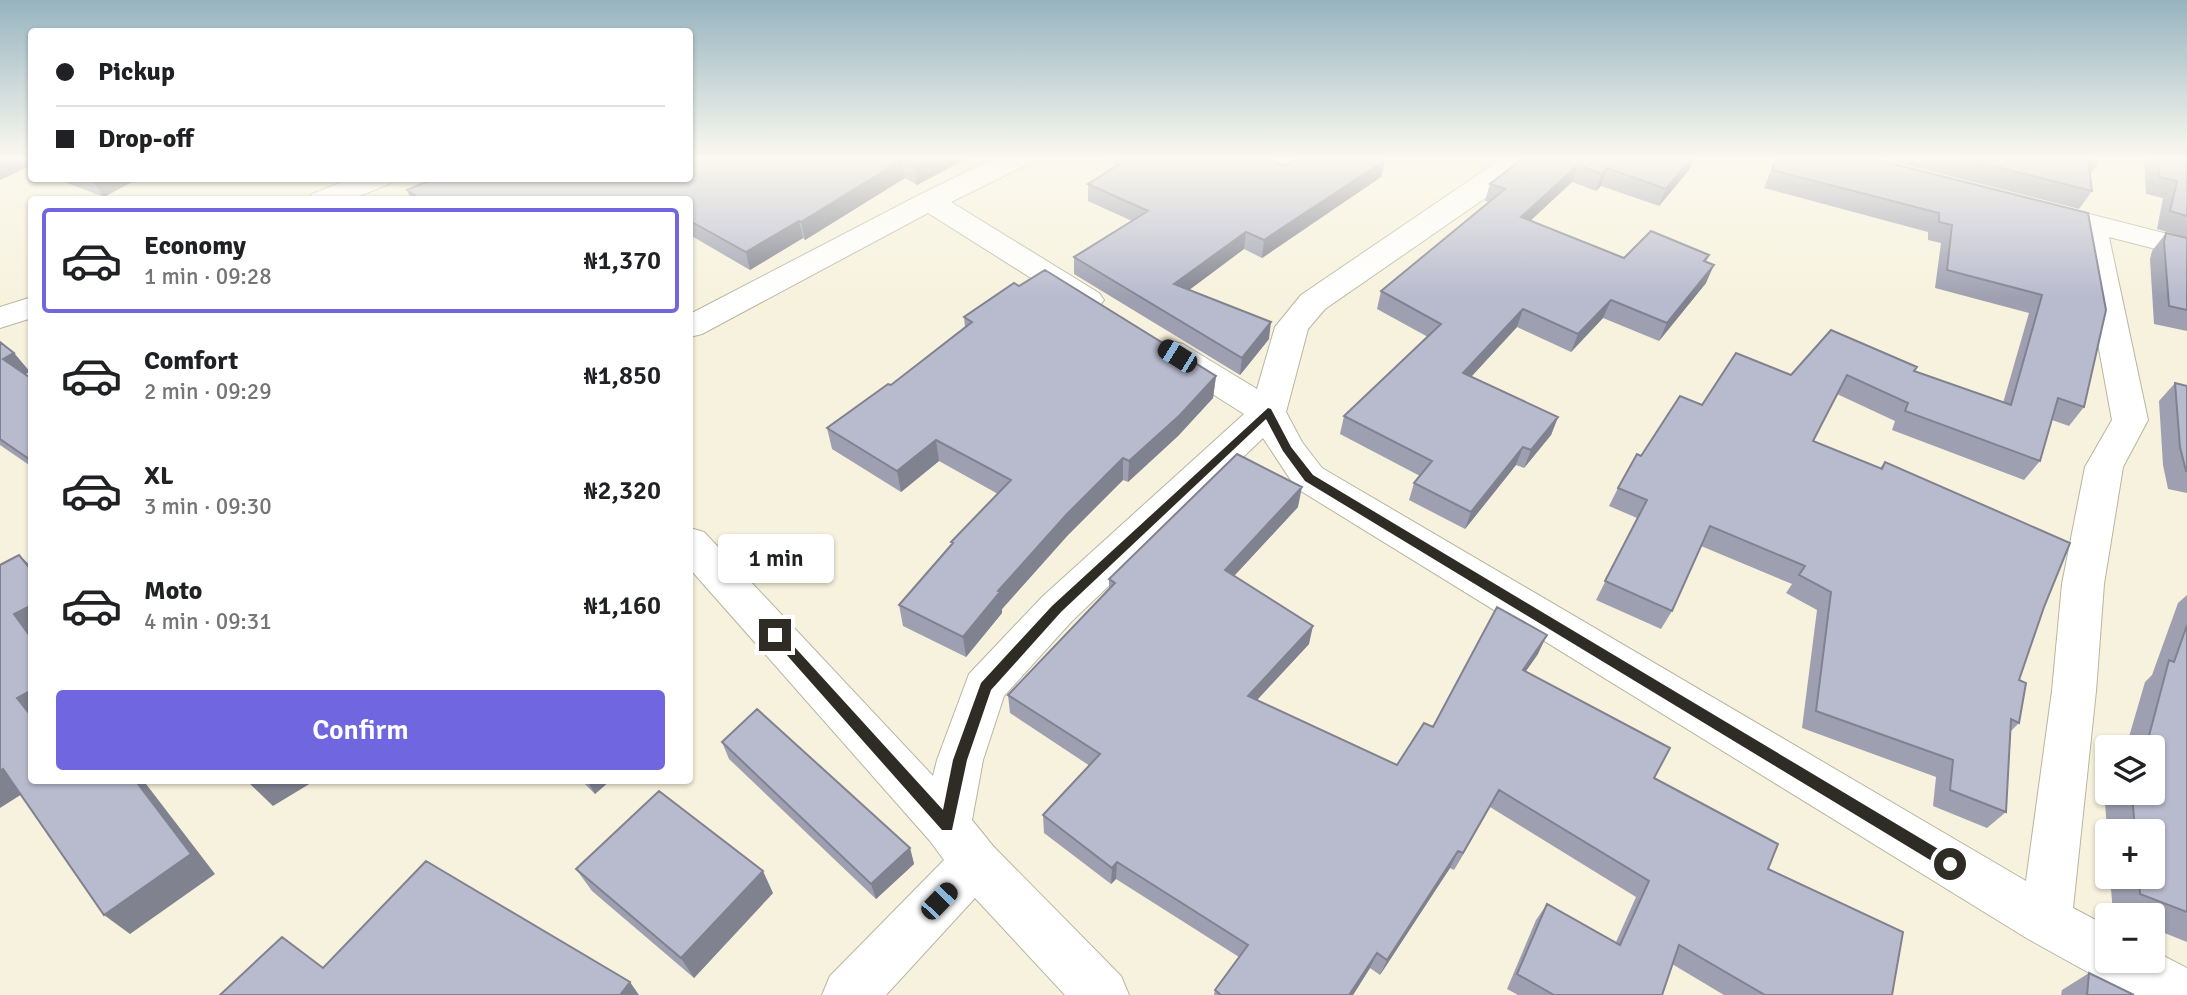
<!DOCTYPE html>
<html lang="en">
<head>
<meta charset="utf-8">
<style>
  :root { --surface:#fff; --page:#f2f2f2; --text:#202124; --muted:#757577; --line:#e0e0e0; --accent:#6f66e0 }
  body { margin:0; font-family:Signika,sans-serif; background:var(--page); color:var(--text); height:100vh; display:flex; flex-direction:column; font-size:26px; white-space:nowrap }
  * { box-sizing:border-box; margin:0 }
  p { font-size:23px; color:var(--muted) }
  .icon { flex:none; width:38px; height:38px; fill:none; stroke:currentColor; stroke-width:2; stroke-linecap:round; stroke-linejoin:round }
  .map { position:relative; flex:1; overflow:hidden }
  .drawer { position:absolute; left:28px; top:196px; width:665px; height:588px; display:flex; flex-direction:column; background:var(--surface); border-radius:7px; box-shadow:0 2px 5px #0004 }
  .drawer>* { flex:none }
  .guide { position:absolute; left:28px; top:28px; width:665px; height:154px; border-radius:7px; box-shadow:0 2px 5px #0004; display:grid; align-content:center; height:154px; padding:0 28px; background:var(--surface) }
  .controls { position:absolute; left:2095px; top:735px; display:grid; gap:14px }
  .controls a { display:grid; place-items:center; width:70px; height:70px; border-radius:7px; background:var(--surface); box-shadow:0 2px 5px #0004; font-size:35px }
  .end { position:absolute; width:32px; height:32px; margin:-16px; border:9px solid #2e2c24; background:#fff; box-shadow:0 0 0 4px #fff }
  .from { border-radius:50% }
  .bubble { position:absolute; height:49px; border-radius:7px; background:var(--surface); box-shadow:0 2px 5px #0004; font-size:23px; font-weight:600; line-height:49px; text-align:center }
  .car { position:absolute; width:21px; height:42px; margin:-21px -10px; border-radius:9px; box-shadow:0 0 5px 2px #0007; background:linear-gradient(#222 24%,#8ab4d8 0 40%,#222 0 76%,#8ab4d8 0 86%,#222 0) }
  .guide b { display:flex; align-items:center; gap:24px; height:66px; font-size:26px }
  .guide b+b { border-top:2px solid var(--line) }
  .guide i { width:18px; height:18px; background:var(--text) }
  ul { padding:12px 0 0; list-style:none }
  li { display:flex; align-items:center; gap:21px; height:105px; margin:0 14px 10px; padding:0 14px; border:4px solid transparent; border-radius:7px }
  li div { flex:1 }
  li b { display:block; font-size:26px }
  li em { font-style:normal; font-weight:600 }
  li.on { border-color:var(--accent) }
  li>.icon { width:63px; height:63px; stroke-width:1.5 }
  .primary-button { display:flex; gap:14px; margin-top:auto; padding:14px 28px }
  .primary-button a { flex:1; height:80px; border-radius:7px; background:var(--accent); color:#fff; font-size:28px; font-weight:600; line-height:80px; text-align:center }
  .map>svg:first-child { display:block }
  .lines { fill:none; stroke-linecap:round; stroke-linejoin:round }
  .street-casing { stroke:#b9b5a0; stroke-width:2 }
  .street { fill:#fff; fill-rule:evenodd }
  .wall { fill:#9ea0b1 }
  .shaded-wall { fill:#818290 }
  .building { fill:#b8bace; stroke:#818290; stroke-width:2 }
  .route { fill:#2e2c24 }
</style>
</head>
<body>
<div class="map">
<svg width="2187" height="995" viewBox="0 0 2187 995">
  <rect width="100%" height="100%" fill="#f7f2dd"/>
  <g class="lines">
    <defs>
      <path id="street" d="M 993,159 L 1030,159 L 1026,165 L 951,202 L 1099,293 L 1104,300 L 1099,307 L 1088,310 L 1077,307 L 928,213 L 702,334 L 690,337 L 690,314 L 919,195 Z
        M 1501,159 L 1532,159 L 1507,183 L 1325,309 L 1308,329 L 1286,412 L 1302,442 L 1322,468 L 2026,881 L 2052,691 L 2062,584 L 2085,467 L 2112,420 L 2077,229 L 2059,224 L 2055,218 L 2059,212 L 2070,209 L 2187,239 L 2187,257 L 2109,237 L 2148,420 L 2123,467 L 2104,584 L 2096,691 L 2073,908 L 2107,926 L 2107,961 L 2152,961 L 2152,950 L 2187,968 L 2187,995 L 2129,995 L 2028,939 L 1296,488 L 1263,438 L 1072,621 L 1004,696 L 983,760 L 972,820 L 993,846 L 1121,976 L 1129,995 L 1065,995 L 975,898 L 886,995 L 822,995 L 830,976 L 944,860 L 930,841 L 690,569 L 690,528 L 704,532 L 933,776 L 937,760 L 969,674 L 1042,597 L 1244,414 L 1159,360 L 1154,352 L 1159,344 L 1171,341 L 1183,344 L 1257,389 L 1275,327 L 1301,295 Z
        M 352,178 L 393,178 L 389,184 L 350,200 L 308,200 L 312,194 Z
        M 32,297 L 32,318 L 0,328 L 0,307 Z"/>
    </defs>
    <use href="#street" class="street-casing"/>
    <use href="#street" class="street"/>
  </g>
  <path class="wall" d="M 0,159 L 32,159 L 32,170 L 26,168 Z
    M 690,159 L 966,159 L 917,185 L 905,178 L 805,240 L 803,238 L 750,270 L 690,235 L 690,200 L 411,200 L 407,190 Z
    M 1104,159 L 1268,159 L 1285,166 L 1385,160 L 1381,177 L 1262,258 L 1244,249 L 1189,290 L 1269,339 L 1240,375 L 1074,274 L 1074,257 L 1132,221 L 1088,201 L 1088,184 L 1117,165 Z
    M 1522,159 L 1689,170 L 1659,206 L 1601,186 L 1596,191 L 1572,182 L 1530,221 L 1624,258 L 1709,255 L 1706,262 L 1706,283 L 1659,341 L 1603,318 L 1571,352 L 1517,327 L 1471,377 L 1558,417 L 1551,435 L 1524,468 L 1516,465 L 1465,529 L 1409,500 L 1414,483 L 1420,476 L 1340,434 L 1344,416 L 1428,337 L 1377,309 L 1381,291 L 1489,202 L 1485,201 L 1490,184 Z
    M 1775,159 L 1874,159 L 2088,213 L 2084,407 L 2069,426 L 2052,420 L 2040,461 L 2024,480 L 1892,430 L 1895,421 L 1837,394 L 1813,441 L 1880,468 L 1885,462 L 2044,607 L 2019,680 L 2019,723 L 2011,731 L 2006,812 L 1987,828 L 1933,806 L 1936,777 L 1802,728 L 1817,610 L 1786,593 L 1792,584 L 1701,546 L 1672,611 L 1661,629 L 1596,600 L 1637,518 L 1609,506 L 1618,488 L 1641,456 L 1702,405 L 1791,375 L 1915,371 L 2003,403 L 2029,313 L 1935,288 L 1941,243 L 1928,240 L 1928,232 L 1764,188 Z
    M 1883,159 L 2100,159 L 2100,161 L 2090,175 L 2092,191 L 2079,209 Z
    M 2144,159 L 2187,159 L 2187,331 L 2154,324 L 2150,259 L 2152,251 L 2166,233 L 2184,237 L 2157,229 L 2163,198 L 2146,194 Z
    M 54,178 L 139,178 L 104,197 Z
    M 964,317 L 1216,376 L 1213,398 L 1178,436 L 1128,482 L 1123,480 L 1068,535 L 1002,609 L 1002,613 L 966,657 L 903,626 L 899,605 L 952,545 L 951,542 L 998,494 L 939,461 L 901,492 L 832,449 L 827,428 L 891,385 L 965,327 Z
    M 0,342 L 14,353 L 30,372 L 25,374 L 32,379 L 32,467 L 0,445 Z
    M 2175,383 L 2187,386 L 2187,493 L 2168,489 L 2163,465 L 2159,401 Z
    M 1298,507 L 1234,576 L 1309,644 L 1257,700 L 1397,765 L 1433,727 L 1538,654 L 1526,671 L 1654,778 L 1768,869 L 1892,995 L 1724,995 L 1672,964 L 1662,995 L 1518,995 L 1507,989 L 1536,920 L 1547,904 L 1616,942 L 1636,897 L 1490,807 L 1454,870 L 1450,868 L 1380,975 L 1370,968 L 1353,995 L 1214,995 L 1215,990 L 1239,957 L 1116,879 L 1111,884 L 1044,833 L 1043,815 L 1090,766 L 1010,713 L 1008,695 L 1109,588 L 1109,579 Z
    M 2187,595 L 2187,942 L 2152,928 L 2152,915 L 2118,915 L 2113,913 L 2110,877 L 2152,877 L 2152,831 L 2107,831 L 2103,773 L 2107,770 L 2107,793 L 2152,793 L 2152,747 L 2126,747 L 2145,682 L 2152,675 L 2178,603 Z
    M 722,742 L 910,848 L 914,864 L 876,899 L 729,759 Z
    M 581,780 L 611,780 L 595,794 Z
    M 576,869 L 773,893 L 694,978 L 592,891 Z
    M 2089,973 L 2087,995 L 2061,995 L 2062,990 Z"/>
  <path class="shaded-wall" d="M 0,159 L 19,159 L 26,168 L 0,180 Z
    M 930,159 L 966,159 L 917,185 L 915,167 Z
    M 1691,159 L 1694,159 L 1689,170 L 1659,206 L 1666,189 Z
    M 902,160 L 905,178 L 805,240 L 801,222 Z
    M 1385,160 L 1381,177 L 1262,258 L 1264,240 Z
    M 1578,165 L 1572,182 L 1515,235 L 1521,217 Z
    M 1607,168 L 1601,186 L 1596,191 L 1602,174 Z
    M 95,178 L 139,178 L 104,197 L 92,180 Z
    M 799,221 L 803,238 L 750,270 L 746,252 Z
    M 1246,232 L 1244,249 L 1173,302 L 1174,284 Z
    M 1714,265 L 1706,283 L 1659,341 L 1667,323 Z
    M 1611,300 L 1603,318 L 1571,352 L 1578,334 Z
    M 1523,309 L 1517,327 L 1458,391 L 1463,373 Z
    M 1271,322 L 1269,339 L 1240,375 L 1242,358 Z
    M 14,353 L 30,372 L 19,377 L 3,359 Z
    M 1216,376 L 1213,398 L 1178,436 L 1128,482 L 1129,461 Z
    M 1558,417 L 1551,435 L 1524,468 L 1531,450 Z
    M 936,440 L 939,461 L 901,492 L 897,471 Z
    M 1523,447 L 1516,465 L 1465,529 L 1471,512 Z
    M 1123,458 L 1123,480 L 1068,535 L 1002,609 L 1002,613 L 966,657 L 963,637 L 998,591 L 1067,514 Z
    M 1302,487 L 1298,507 L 1222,589 L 1225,570 Z
    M 19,555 L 32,567 L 32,571 Z
    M 32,605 L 32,639 L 14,614 Z
    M 1313,626 L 1309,644 L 1244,714 L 1248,696 Z
    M 1547,635 L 1538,654 L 1514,688 L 1523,670 Z
    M 32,690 L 32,717 L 17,698 Z
    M 3,769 L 30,789 L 0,808 L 0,771 Z
    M 135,780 L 143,780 L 215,874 L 130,934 L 104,915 Z
    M 254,780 L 316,780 L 273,806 L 249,783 Z
    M 587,780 L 611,780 L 595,794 Z
    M 1499,790 L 1490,807 L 1454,870 L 1463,853 Z
    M 910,848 L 914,864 L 876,899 L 871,884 Z
    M 1458,851 L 1450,868 L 1380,975 L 1387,960 Z
    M 1117,862 L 1116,879 L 1111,884 L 1112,868 Z
    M 763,871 L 773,893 L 694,978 L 681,958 Z
    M 1377,953 L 1370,968 L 1353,995 L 1349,995 Z
    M 630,982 L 639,995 L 620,995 Z"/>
  <path class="building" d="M 690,159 L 930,159 L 915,167 L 902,160 L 801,222 L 799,221 L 746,252 L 690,221 L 690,200 L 421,200 L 407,190 L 435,178 L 690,178 Z
    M 1127,159 L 1268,159 L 1285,166 L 1296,159 L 1382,159 L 1385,160 L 1264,240 L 1246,232 L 1174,284 L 1271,322 L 1242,358 L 1074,257 L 1148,211 L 1088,184 Z
    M 1522,159 L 1691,159 L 1666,189 L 1607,168 L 1602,174 L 1578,165 L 1521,217 L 1624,258 L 1651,231 L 1709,255 L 1704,261 L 1714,265 L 1667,323 L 1611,300 L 1578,334 L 1523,309 L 1463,373 L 1558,417 L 1531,450 L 1523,447 L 1471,512 L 1414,483 L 1432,461 L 1344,416 L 1441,324 L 1381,291 L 1505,189 L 1490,184 Z
    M 1777,159 L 1874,159 L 2088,213 L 2106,310 L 2084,407 L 2058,398 L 2040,461 L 1905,411 L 1908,403 L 1847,375 L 1813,441 L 1882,469 L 1885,462 L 2070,543 L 2044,607 L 2019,680 L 2026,683 L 2019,723 L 2011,719 L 2006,812 L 1950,790 L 1953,760 L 1816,711 L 1831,592 L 1799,575 L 1805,566 L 1710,526 L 1672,611 L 1605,581 L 1647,500 L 1618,488 L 1637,454 L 1641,456 L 1680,396 L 1702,405 L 1736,353 L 1791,375 L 1831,330 L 1917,367 L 1914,371 L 2011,405 L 2042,295 L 1947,270 L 1952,225 L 1939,222 L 1939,213 L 1772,170 Z
    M 1965,159 L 2088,159 L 2092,191 Z
    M 2158,159 L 2187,159 L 2187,216 L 2170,211 L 2177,181 L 2159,177 Z
    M 2166,233 L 2187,238 L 2187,310 L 2169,306 L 2164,242 Z
    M 1045,270 L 1216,376 L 1180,415 L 1129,461 L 1123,458 L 1067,514 L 998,591 L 1000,592 L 963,637 L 899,605 L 953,543 L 951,542 L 1011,480 L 936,440 L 897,471 L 827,428 L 888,384 L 891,385 L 972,322 L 964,317 L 1014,283 L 1019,286 Z
    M 0,342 L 14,353 L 3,359 L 32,379 L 32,461 L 0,439 Z
    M 2175,383 L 2187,386 L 2187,471 L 2186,471 L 2180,447 Z
    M 1237,454 L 1302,487 L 1225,570 L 1313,626 L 1248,696 L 1397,765 L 1424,723 L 1433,727 L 1497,607 L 1547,635 L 1523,670 L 1670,748 L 1654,778 L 1778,844 L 1768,869 L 1903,932 L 1892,995 L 1765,995 L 1679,945 L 1662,995 L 1554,995 L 1517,974 L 1547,904 L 1620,945 L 1649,881 L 1499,790 L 1463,853 L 1458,851 L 1387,960 L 1377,953 L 1349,995 L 1221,995 L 1215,990 L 1248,945 L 1117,862 L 1112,868 L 1043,815 L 1100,754 L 1008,695 L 1115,583 L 1109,579 Z
    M 19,555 L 32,571 L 32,605 L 14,614 L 32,639 L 32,690 L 17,698 L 32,717 L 32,780 L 135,780 L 191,854 L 104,915 L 3,769 L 0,771 L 0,565 Z
    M 2187,625 L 2187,912 L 2140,894 L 2139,877 L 2152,877 L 2152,831 L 2135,831 L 2132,793 L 2152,793 L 2152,747 L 2146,747 L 2169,660 L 2174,662 Z
    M 757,709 L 910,848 L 871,884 L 722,742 Z
    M 659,791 L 763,871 L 681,958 L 576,869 Z
    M 426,861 L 630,982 L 620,995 L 220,995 L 282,937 L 323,968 Z
    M 2089,973 L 2134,995 L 2087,995 Z"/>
  <linearGradient id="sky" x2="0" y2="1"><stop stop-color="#97b4bf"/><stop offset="0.53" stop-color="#fbf9f0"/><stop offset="1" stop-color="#fbf9f0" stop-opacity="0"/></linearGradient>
  <rect width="2187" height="298" fill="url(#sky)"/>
  <path class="route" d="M 1268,408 L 1271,409 L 1291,447 L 1313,475 L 1955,859 L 1958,864 L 1955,869 L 1945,869 L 1305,481 L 1283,451 L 1266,419 L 1061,612 L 991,690 L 967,760 L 952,830 L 942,830 L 769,635 L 771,631 L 780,631 L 943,810 L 953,760 L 981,683 L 1052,606 Z"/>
</svg>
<div class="controls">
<a><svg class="icon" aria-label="layers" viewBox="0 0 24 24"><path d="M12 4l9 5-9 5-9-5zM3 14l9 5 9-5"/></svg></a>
<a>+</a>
<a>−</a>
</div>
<i class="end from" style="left:1950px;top:864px"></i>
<i class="end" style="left:775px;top:635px"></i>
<div class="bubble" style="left:718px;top:534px;width:116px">1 min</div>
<i class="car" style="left:1177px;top:356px;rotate:302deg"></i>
<i class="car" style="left:939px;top:901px;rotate:44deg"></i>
<div class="guide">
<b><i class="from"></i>Pickup</b>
<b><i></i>Drop-off</b>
</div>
<section class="drawer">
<ul>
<li class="on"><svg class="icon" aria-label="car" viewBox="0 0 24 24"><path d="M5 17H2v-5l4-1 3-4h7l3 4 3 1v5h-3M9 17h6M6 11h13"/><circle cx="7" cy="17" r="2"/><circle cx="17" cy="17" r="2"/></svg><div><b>Economy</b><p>1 min · 09:28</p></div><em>₦1,370</em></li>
<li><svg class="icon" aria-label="car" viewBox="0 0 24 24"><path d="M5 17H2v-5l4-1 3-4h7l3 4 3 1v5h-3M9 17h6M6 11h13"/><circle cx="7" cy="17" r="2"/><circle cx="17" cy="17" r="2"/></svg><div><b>Comfort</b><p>2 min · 09:29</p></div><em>₦1,850</em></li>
<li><svg class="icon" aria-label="car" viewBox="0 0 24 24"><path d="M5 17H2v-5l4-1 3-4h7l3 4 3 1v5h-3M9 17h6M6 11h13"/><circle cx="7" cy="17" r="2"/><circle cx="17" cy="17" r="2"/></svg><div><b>XL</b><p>3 min · 09:30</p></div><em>₦2,320</em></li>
<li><svg class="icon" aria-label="car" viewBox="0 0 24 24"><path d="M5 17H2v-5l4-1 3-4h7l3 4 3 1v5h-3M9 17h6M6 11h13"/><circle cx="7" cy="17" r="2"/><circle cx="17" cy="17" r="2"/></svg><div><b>Moto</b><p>4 min · 09:31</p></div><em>₦1,160</em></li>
</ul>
<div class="primary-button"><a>Confirm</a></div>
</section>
</div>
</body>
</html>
